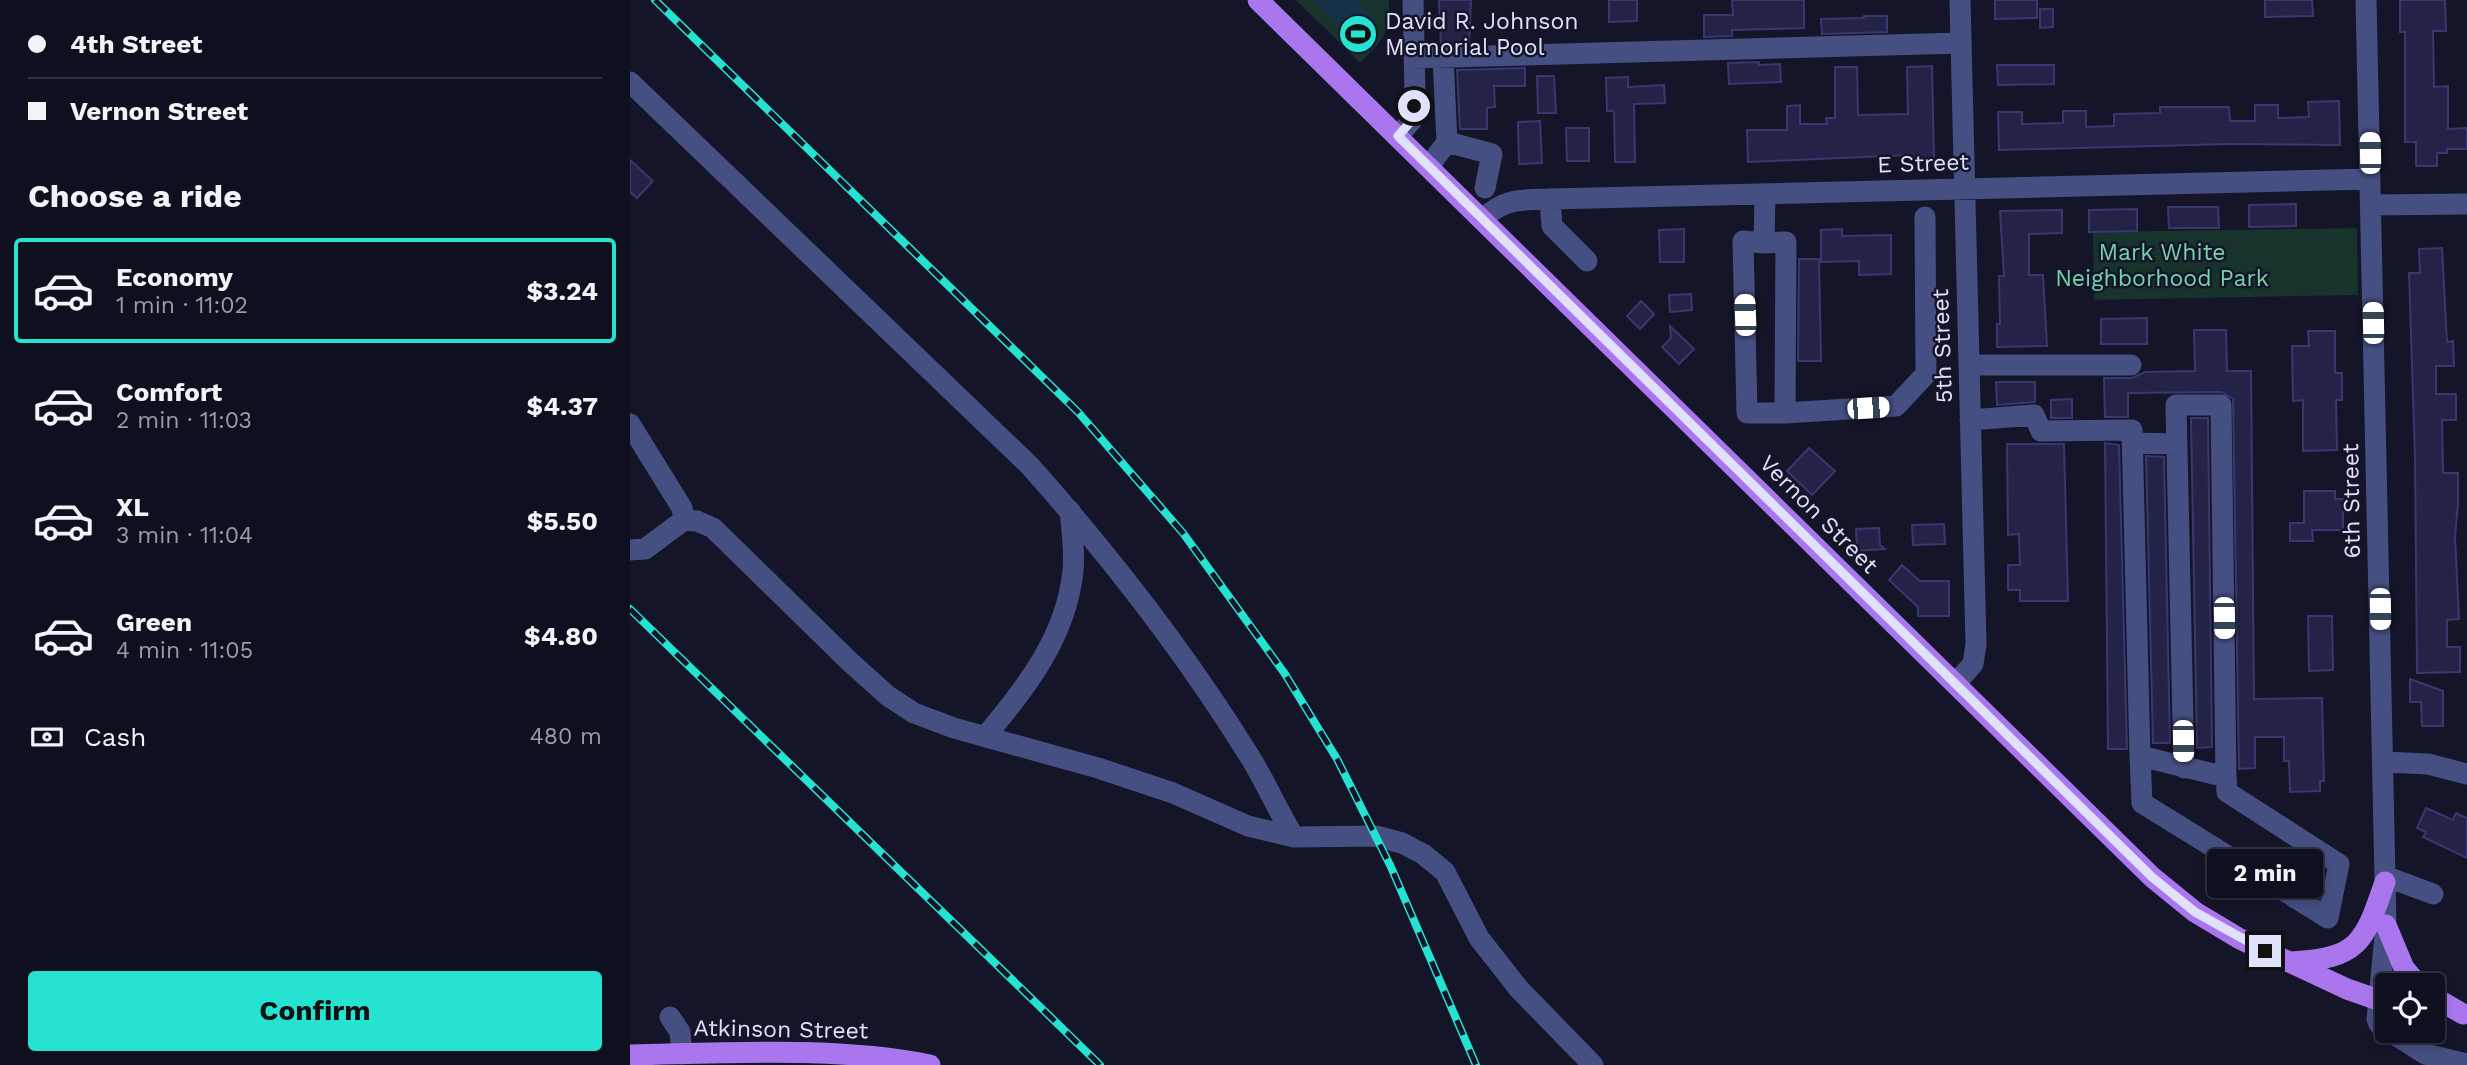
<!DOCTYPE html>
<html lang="en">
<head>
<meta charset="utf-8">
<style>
  :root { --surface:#0f101f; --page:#1d1e2c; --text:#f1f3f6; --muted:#9b9da4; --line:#2f303d; --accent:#25e2d1 }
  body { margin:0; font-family:"Work Sans",sans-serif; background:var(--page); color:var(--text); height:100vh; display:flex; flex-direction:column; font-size:26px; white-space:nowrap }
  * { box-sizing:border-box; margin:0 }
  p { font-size:23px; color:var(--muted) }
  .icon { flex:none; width:38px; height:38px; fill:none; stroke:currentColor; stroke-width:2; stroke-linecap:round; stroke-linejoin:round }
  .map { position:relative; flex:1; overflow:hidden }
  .sheet { display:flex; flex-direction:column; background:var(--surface); width:630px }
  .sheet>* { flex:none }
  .guide { display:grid; align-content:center; height:154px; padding:0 28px; background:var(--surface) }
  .controls { position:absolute; left:1745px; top:973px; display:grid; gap:14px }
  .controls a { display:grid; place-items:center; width:70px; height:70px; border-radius:7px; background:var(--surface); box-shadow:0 4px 10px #0003,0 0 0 2px var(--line); font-size:35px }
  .end { position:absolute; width:32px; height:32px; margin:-16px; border:9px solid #e0e2fb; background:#111; box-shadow:0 0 0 4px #111 }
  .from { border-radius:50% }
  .bubble { position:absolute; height:49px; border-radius:7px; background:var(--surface); box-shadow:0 4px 10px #0003,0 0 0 2px var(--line); font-size:23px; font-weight:700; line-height:49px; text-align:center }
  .car { position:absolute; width:21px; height:42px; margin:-21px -10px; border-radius:9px; box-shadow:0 0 5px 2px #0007; background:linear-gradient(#fff 24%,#345 0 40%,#fff 0 76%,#345 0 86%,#fff 0) }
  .guide b { display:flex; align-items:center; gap:24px; height:66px; font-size:26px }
  .guide b+b { border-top:2px solid var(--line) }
  .guide i { width:18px; height:18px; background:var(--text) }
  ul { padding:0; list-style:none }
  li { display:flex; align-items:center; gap:21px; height:105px; margin:0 14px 10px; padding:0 14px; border:4px solid transparent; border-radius:7px }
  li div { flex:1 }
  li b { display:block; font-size:26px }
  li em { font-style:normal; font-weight:700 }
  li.selected { border-color:var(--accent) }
  li>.icon { width:63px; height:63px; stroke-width:1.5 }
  h2 { padding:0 28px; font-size:32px; line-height:84px }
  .pay { display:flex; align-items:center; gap:18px; height:77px; padding:0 28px; font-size:26px }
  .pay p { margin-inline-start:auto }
  .button { display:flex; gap:14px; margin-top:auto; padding:14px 28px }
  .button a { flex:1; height:80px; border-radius:7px; background:var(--accent); color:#111; font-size:28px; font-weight:700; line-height:80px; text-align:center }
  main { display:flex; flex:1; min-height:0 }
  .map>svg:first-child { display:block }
  .green { fill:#18322c }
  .water { fill:#153147 }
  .building { fill:#232347; stroke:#383870; stroke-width:2 }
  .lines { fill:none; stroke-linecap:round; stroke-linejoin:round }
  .minor { stroke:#464f82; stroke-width:21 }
  .major { stroke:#a976ed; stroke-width:21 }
  .rail-casing { stroke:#25e2d1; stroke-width:8 }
  .rail { stroke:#141529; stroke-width:5; stroke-dasharray:16; stroke-linecap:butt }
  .route { stroke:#e0e2fb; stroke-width:9 }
  .labels { text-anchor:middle; stroke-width:5; stroke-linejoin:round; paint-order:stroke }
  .poi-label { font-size:23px; fill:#e0e2fb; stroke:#141529; text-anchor:start }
  .street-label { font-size:23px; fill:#e0e2fb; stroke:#141529 }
  .park-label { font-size:23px; fill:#74d3a9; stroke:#141529 }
</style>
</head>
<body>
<main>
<section class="sheet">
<div class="guide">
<b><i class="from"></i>4th Street</b>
<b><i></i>Vernon Street</b>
</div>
<h2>Choose a ride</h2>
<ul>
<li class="selected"><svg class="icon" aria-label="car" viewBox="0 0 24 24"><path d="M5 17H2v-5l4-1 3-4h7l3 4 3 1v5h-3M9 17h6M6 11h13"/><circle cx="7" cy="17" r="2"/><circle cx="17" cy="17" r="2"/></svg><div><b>Economy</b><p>1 min · 11:02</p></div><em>$3.24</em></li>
<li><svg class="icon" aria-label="car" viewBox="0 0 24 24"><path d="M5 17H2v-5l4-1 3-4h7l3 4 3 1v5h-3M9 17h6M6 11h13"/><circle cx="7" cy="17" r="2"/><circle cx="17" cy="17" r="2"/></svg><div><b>Comfort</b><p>2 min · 11:03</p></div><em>$4.37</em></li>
<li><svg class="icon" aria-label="car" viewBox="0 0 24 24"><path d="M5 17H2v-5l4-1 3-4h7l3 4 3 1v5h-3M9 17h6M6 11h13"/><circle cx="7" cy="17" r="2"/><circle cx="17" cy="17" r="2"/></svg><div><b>XL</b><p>3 min · 11:04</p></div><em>$5.50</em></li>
<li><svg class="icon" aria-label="car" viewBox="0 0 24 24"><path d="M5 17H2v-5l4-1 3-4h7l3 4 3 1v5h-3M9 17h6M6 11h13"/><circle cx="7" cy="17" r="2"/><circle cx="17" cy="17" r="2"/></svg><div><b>Green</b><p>4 min · 11:05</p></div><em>$4.80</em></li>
</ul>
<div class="pay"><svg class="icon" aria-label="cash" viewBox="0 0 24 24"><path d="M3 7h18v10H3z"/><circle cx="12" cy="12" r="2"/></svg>Cash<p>480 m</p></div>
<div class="button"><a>Confirm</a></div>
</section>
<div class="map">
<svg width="1837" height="1065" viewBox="0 0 1837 1065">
  <rect width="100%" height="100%" fill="#141529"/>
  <path class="green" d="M 666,0 L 759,0 C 760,34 754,39 730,63 Z
    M 1727,228 L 1728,295 L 1464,300 L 1463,232 Z"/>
  <path class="water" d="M 683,0 L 726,0 L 745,19 L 724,41 Z"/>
  <path class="building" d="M 809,0 L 841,0 L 839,43 L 811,44 Z
    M 979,0 L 1007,0 L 1007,21 L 979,22 Z
    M 1102,0 L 1174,0 L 1174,28 L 1102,30 L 1102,36 L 1074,37 L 1074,15 L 1103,15 Z
    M 1365,0 L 1407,0 L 1407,18 L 1365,19 Z
    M 1635,0 L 1682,0 L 1683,16 L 1635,17 Z
    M 1770,0 L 1815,0 L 1816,31 L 1803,31 L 1804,87 L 1818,86 L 1818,129 L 1837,128 L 1837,149 L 1817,149 L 1817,153 L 1807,153 L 1807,166 L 1786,166 L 1786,142 L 1775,142 L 1775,32 L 1770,32 Z
    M 1410,9 L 1423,9 L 1423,27 L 1410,28 Z
    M 1234,16 L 1257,16 L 1257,32 L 1192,34 L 1191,19 L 1234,18 Z
    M 1129,62 L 1129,65 L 1150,64 L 1151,82 L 1099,84 L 1098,63 Z
    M 1367,65 L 1424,65 L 1424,84 L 1368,85 Z
    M 1302,66 L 1304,160 L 1279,161 L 1279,155 L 1118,162 L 1117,130 L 1157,130 L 1157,106 L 1170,105 L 1170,124 L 1197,124 L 1196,118 L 1205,118 L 1205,67 L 1227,67 L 1228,115 L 1278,114 L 1277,67 Z
    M 895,68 L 895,86 L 864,86 L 865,107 L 857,108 L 857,129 L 830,129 L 827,70 Z
    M 907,76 L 924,76 L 926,113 L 908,113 Z
    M 998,77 L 998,87 L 1034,85 L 1035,103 L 1004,104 L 1005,162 L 985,162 L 984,111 L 977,111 L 976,78 Z
    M 1709,101 L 1710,145 L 1600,144 L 1369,150 L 1368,112 L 1392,112 L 1392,124 L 1433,123 L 1433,111 L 1456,111 L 1456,127 L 1484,126 L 1484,114 L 1530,113 L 1530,107 L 1599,107 L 1600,121 L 1625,121 L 1625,105 L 1648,105 L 1648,118 L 1679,117 L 1678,102 Z
    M 910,121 L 912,163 L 889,164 L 888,122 Z
    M 936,128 L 959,128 L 959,161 L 937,161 Z
    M 0,160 L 23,181 L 7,198 L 0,192 Z
    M 1666,204 L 1666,226 L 1619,227 L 1619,205 Z
    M 1538,207 L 1588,207 L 1589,228 L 1539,228 Z
    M 1507,209 L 1507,231 L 1459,232 L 1459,210 Z
    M 1432,210 L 1432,233 L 1399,234 L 1399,275 L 1413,275 L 1417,346 L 1367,347 L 1367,324 L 1370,324 L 1369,276 L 1374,276 L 1370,211 Z
    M 1054,229 L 1054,262 L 1030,262 L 1029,230 Z
    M 1212,229 L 1212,236 L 1261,235 L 1261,274 L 1229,275 L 1229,261 L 1191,262 L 1191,230 Z
    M 1812,248 L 1817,342 L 1823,341 L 1824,366 L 1806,366 L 1806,394 L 1826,394 L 1826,420 L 1812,420 L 1813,473 L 1828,473 L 1828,503 L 1825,537 L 1829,619 L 1817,620 L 1817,647 L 1830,647 L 1830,672 L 1787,673 L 1785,456 L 1779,273 L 1790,273 L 1789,249 Z
    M 1169,259 L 1189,259 L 1191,361 L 1168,361 Z
    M 1061,294 L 1062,310 L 1040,312 L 1039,295 Z
    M 1011,301 L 1024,314 L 1010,329 L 997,316 Z
    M 1517,318 L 1517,344 L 1471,344 L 1471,319 Z
    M 1040,326 L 1064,349 L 1049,364 L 1032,347 L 1041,338 Z
    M 1564,330 L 1596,330 L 1597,371 L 1621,371 L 1624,699 L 1692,698 L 1694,781 L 1690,781 L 1690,791 L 1660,792 L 1659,761 L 1654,761 L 1654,737 L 1625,737 L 1625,768 L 1609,769 L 1603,399 L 1591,392 L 1498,393 L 1498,417 L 1475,417 L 1474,378 L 1502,378 L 1515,372 L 1565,371 Z
    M 1678,331 L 1705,331 L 1705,373 L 1712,373 L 1712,400 L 1706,400 L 1707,450 L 1673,451 L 1673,400 L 1663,401 L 1662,346 L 1679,346 Z
    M 1366,382 L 1405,382 L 1405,402 L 1367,405 Z
    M 1442,399 L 1442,418 L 1421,418 L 1421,400 Z
    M 1561,418 L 1578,418 L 1582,747 L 1567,748 Z
    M 1475,443 L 1489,445 L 1497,749 L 1478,749 Z
    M 1377,444 L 1434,444 L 1438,601 L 1390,601 L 1390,590 L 1378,590 L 1378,565 L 1390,565 L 1389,534 L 1378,535 Z
    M 1179,448 L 1205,471 L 1182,495 L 1157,471 Z
    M 1516,456 L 1534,457 L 1540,743 L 1523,743 Z
    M 1674,491 L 1705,491 L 1705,499 L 1713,499 L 1713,530 L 1682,530 L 1683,541 L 1660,541 L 1660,523 L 1674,523 Z
    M 1314,524 L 1315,544 L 1283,545 L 1282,525 Z
    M 1249,528 L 1250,545 L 1255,549 L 1227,551 L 1226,529 Z
    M 1272,565 L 1290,581 L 1319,581 L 1319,616 L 1288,616 L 1288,607 L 1259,580 Z
    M 1678,616 L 1702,616 L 1703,670 L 1679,671 Z
    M 1780,679 L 1813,691 L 1813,726 L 1792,726 L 1791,702 L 1780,702 Z
    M 1796,808 L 1823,820 L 1826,813 L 1837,818 L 1837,858 L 1793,837 L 1796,832 L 1787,828 Z"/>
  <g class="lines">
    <path class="minor" d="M 1736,0 L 1756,925 L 1747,1019 L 1749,1024 L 1757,1030
      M 784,58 L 1331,43
      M 0,82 L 400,466 C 481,557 556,654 620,757 C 636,783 648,811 664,837
      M 768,136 L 782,120 L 785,92 L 783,0
      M 817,142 L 862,154 L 855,188
      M 799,166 L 817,142 L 813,57
      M 920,199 L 922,226 L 957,261
      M 1741,205 L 1837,204
      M 853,219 C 874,198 891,200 920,199 L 1740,179
      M 1134,243 L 1113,241 L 1117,413 L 1155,413 L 1156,242 L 1134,243 L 1135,194
      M 1339,365 L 1501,365
      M 1155,413 L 1266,406 L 1296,374 L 1295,217
      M 1340,420 L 1404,415 L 1411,431 L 1502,430 L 1510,756 L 1596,777 L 1591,405 L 1546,405 L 1554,768
      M 0,424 L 52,508 L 54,520 L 15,549 L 0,550
      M 1502,443 L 1547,444
      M 54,520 L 67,521 L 83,528 L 219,661 L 258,696 L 284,713 L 324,728 L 468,768 L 543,793 L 618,826 L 664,837 L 746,836 L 772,843 L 793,854 L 815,872 L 849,938 L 889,989 L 963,1065
      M 1325,684 L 1343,664 L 1346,644 L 1330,0
      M 355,737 C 396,687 436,638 443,571 C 445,551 442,531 440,511
      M 1510,756 L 1512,803 L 1698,918 L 1709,864 L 1597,792 L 1596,777
      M 1753,762 L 1798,764 L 1837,774
      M 1755,876 L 1803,894
      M 40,1017 L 50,1032 L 52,1054
      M 1759,1031 L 1795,1054 L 1837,1064"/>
    <path class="major" d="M 628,0 L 1522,877 L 1565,912 L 1610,939 L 1717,989 L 1757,1003
      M 1756,925 L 1774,968 L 1788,985
      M 1662,962 C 1729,958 1734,943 1755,882
      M 1802,996 L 1833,1014
      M 0,1055 C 95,1053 207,1046 300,1065"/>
    <defs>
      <path id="rail" d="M 25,0 L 448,412 L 553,533 L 655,674 L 707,759 L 761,867 L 846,1065
        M 0,609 L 470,1065"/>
    </defs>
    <use href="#rail" class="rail-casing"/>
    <use href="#rail" class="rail"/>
  </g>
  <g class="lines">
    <path class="route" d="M 784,106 L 782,120 L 768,136 L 1522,877 L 1565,912 L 1635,951"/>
  </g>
  <defs>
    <symbol id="stadium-disc" viewBox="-11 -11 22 22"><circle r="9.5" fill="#25e2d1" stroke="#141529"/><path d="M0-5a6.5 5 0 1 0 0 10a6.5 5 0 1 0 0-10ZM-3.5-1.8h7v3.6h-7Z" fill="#111"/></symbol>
  </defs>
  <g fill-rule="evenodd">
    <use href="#stadium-disc" x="706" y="12" width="44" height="44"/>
  </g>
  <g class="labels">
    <g class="poi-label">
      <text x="755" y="29">David R. Johnson<tspan x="755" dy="26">Memorial Pool</tspan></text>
    </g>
    <g class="street-label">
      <text transform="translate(1293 163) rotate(-2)" y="8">E Street</text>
      <text transform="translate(1312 346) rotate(-92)" y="8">5th Street</text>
      <text transform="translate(1721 501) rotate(-91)" y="8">6th Street</text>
      <text transform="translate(1189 514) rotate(45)" y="8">Vernon Street</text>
      <text transform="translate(151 1029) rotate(1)" y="8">Atkinson Street</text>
    </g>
    <g class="park-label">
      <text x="1532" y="260">Mark White<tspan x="1532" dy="26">Neighborhood Park</tspan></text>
    </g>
  </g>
</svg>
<div class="controls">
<a><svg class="icon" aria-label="locate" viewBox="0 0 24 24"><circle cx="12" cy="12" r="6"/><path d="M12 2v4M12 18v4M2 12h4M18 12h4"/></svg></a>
</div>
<i class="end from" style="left:784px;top:106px"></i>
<i class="end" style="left:1635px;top:951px"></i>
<div class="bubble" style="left:1577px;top:849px;width:116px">2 min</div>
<i class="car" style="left:1740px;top:153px;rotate:359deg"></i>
<i class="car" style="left:1115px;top:315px;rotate:358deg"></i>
<i class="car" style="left:1743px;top:323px;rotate:359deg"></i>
<i class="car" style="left:1238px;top:408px;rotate:86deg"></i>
<i class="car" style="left:1750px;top:609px;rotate:179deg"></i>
<i class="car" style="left:1594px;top:618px;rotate:179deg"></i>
<i class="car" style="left:1553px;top:741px;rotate:179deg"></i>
</div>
</main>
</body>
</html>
